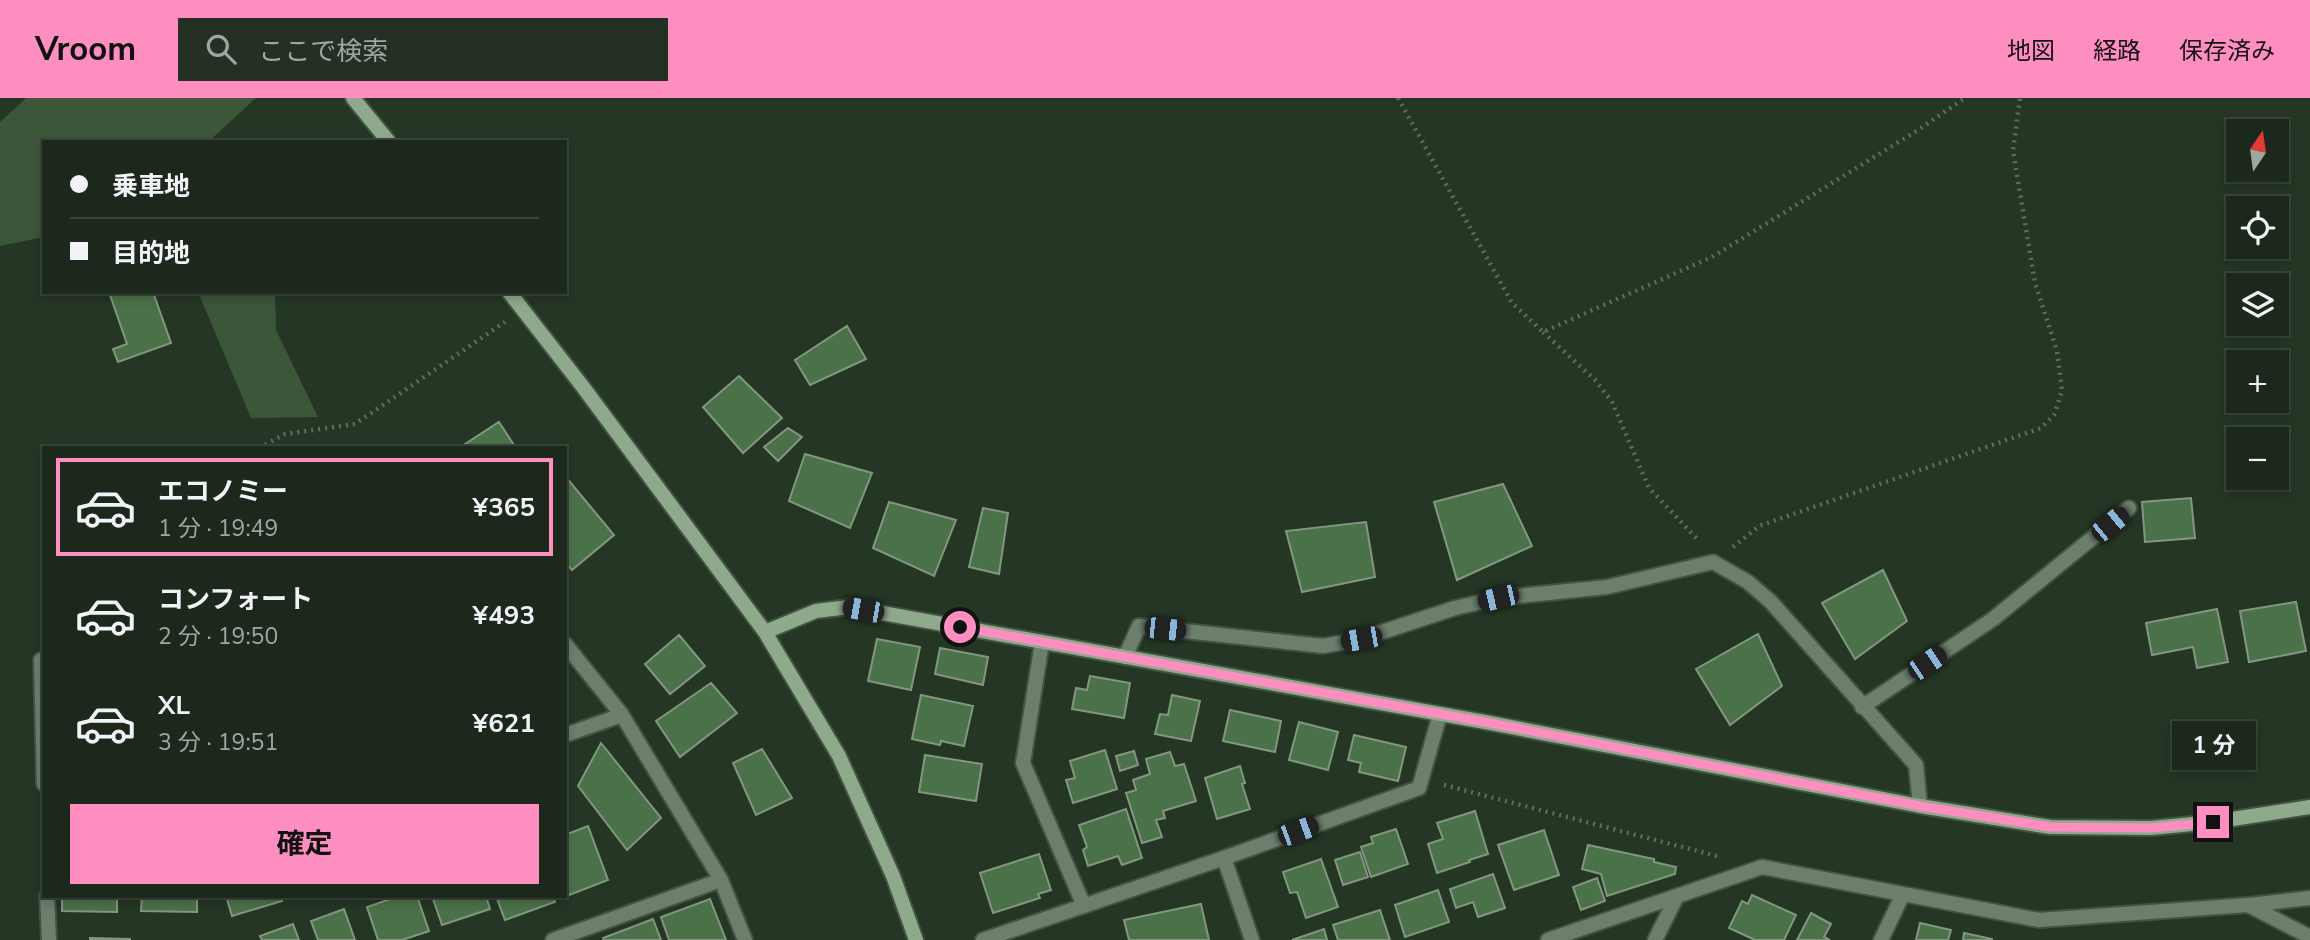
<!DOCTYPE html>
<html lang="ja">
<head>
<meta charset="utf-8">
<style>
  :root { --surface:#1c281b; --page:#253024; --text:#f1f3f6; --muted:#a0a6a3; --line:#3a443a; --accent:#fd8ebf }
  body { margin:0; font-family:"Nunito Sans","Noto Sans JP",sans-serif; background:var(--page); color:var(--text); height:100vh; display:flex; flex-direction:column; font-size:26px; white-space:nowrap }
  * { box-sizing:border-box; margin:0 }
  p { font-size:23px; color:var(--muted) }
  .icon { flex:none; width:38px; height:38px; fill:none; stroke:currentColor; stroke-width:2; stroke-linecap:round; stroke-linejoin:round }
  .map { position:relative; flex:1; overflow:hidden }
  .drawer { position:absolute; left:42px; top:348px; width:525px; height:452px; display:flex; flex-direction:column; background:var(--surface); border-radius:0px; box-shadow:0 4px 10px #0003,0 0 0 2px var(--line) }
  .drawer>* { flex:none }
  .banner { position:absolute; left:42px; top:42px; width:525px; height:154px; border-radius:0px; box-shadow:0 4px 10px #0003,0 0 0 2px var(--line); display:grid; align-content:center; height:154px; padding:0 28px; background:var(--surface) }
  .needle { width:46px; rotate:13deg }
  .buttons { position:absolute; left:2226px; top:21px; display:grid; gap:14px }
  .buttons a { display:grid; place-items:center; width:63px; height:63px; border-radius:0px; background:var(--surface); box-shadow:0 4px 10px #0003,0 0 0 2px var(--line); font-size:35px }
  .end { position:absolute; width:32px; height:32px; margin:-16px; border:9px solid #fd8ebf; background:#111; box-shadow:0 0 0 4px #111 }
  .from { border-radius:50% }
  .bubble { position:absolute; height:49px; border-radius:0px; background:var(--surface); box-shadow:0 4px 10px #0003,0 0 0 2px var(--line); font-size:23px; font-weight:700; line-height:49px; text-align:center }
  .car { position:absolute; width:21px; height:42px; margin:-21px -10px; border-radius:9px; box-shadow:0 0 5px 2px #0007; background:linear-gradient(#222 24%,#8ab4d8 0 40%,#222 0 76%,#8ab4d8 0 86%,#222 0) }
  .banner b { display:flex; align-items:center; gap:24px; height:66px; font-size:26px }
  .banner b+b { border-top:2px solid var(--line) }
  .banner i { width:18px; height:18px; background:var(--text) }
  ul { padding:12px 0 0; list-style:none }
  li { display:flex; align-items:center; gap:21px; height:98px; margin:0 14px 10px; padding:0 14px; border:4px solid transparent; border-radius:0px }
  li div { flex:1 }
  li b { display:block; font-size:26px }
  li em { font-style:normal; font-weight:700 }
  li.on { border-color:var(--accent) }
  li>.icon { width:63px; height:63px; stroke-width:1.5 }
  .button { display:flex; gap:14px; margin-top:auto; padding:14px 28px }
  .button a { flex:1; height:80px; border-radius:0px; background:var(--accent); color:#111; font-size:28px; font-weight:700; line-height:80px; text-align:center }
  header { display:flex; align-items:center; gap:42px; box-sizing:border-box; height:98px; padding:0 35px; background:var(--accent); color:#111 }
  header strong { font-size:33px }
  nav { display:flex; gap:38px; margin-inline-start:auto; font-size:24px }
  .search { width:490px; height:63px; background:var(--page); display:flex; align-items:center; gap:18px; box-sizing:border-box; padding:0 24px; border-radius:0px; color:var(--muted); font-size:26px }
  .map>svg:first-child { display:block }
  .green { fill:#3b5639 }
  .building { fill:#4b7149; stroke:#839681; stroke-width:2 }
  .lines { fill:none; stroke-linecap:round; stroke-linejoin:round }
  .street-casing { stroke:#435342; stroke-width:18 }
  .secondary-casing { stroke:#435342; stroke-width:18 }
  .path { stroke:#5f6e5e; stroke-width:4.5; stroke-dasharray:2 5; stroke-linecap:butt }
  .street { stroke:#6d7e6c; stroke-width:14 }
  .secondary { stroke:#8fa98d; stroke-width:14 }
  .route { stroke:#fd8ebf; stroke-width:9 }
</style>
</head>
<body>
<header>
<strong>Vroom</strong>
<div class="search"><svg class="icon" aria-label="search" viewBox="0 0 24 24"><circle cx="10" cy="10" r="6"/><path d="M15 15l6 6"/></svg>ここで検索</div>
<nav><a>地図</a><a>経路</a><a>保存済み</a></nav>
</header>
<div class="map">
<svg width="2310" height="842" viewBox="0 0 2310 842">
  <rect width="100%" height="100%" fill="#253624"/>
  <path class="green" d="M 26,0 L 256,0 L 208,44 L 44,44 L 44,139 L 0,148 L 0,24 Z
    M 198,194 L 275,194 L 276,232 L 318,319 L 251,320 Z"/>
  <path class="building" d="M 109,194 L 153,194 L 171,245 L 118,264 L 113,251 L 127,246 Z
    M 847,228 L 866,261 L 810,287 L 795,262 Z
    M 739,278 L 782,320 L 743,355 L 703,309 Z
    M 499,324 L 516,350 L 459,350 Z
    M 788,330 L 802,339 L 778,363 L 764,349 Z
    M 805,356 L 872,375 L 850,430 L 789,403 Z
    M 565,378 L 614,437 L 572,472 L 565,464 Z
    M 1503,386 L 1532,448 L 1457,482 L 1434,404 Z
    M 2191,400 L 2195,440 L 2145,444 L 2142,404 Z
    M 889,404 L 956,422 L 934,478 L 873,450 Z
    M 983,410 L 1008,415 L 999,476 L 969,469 Z
    M 1366,424 L 1375,479 L 1302,494 L 1286,433 Z
    M 1883,472 L 1907,523 L 1855,561 L 1822,505 Z
    M 2296,504 L 2306,553 L 2249,564 L 2240,513 Z
    M 2217,511 L 2228,564 L 2197,570 L 2193,549 L 2152,557 L 2146,525 Z
    M 1758,536 L 1782,588 L 1730,627 L 1696,571 Z
    M 679,537 L 705,568 L 670,596 L 645,566 Z
    M 877,541 L 920,549 L 911,592 L 868,583 Z
    M 940,550 L 988,559 L 983,587 L 935,576 Z
    M 1090,578 L 1130,585 L 1124,620 L 1072,611 L 1076,590 L 1087,592 Z
    M 711,585 L 737,615 L 680,659 L 656,623 Z
    M 921,597 L 973,608 L 964,648 L 941,643 L 940,647 L 912,641 Z
    M 1172,597 L 1200,603 L 1191,643 L 1155,636 L 1160,616 L 1168,617 Z
    M 1230,612 L 1281,623 L 1275,654 L 1223,643 Z
    M 1299,624 L 1338,634 L 1328,672 L 1289,662 Z
    M 1354,637 L 1406,649 L 1398,683 L 1359,674 L 1361,665 L 1348,662 Z
    M 601,645 L 661,720 L 627,752 L 578,688 Z
    M 762,651 L 792,700 L 756,717 L 733,665 Z
    M 1105,652 L 1117,691 L 1073,705 L 1066,682 L 1075,680 L 1070,663 Z
    M 1134,653 L 1138,667 L 1120,673 L 1116,658 Z
    M 1170,654 L 1175,668 L 1184,666 L 1196,703 L 1163,713 L 1165,720 L 1156,722 L 1162,739 L 1142,745 L 1126,695 L 1136,692 L 1133,682 L 1150,676 L 1146,661 Z
    M 925,657 L 982,666 L 976,703 L 919,694 Z
    M 1240,668 L 1245,685 L 1242,686 L 1250,711 L 1217,721 L 1205,680 Z
    M 1126,711 L 1142,760 L 1122,767 L 1118,758 L 1088,768 L 1083,752 L 1087,749 L 1079,727 Z
    M 1475,713 L 1488,756 L 1469,762 L 1470,764 L 1437,775 L 1428,746 L 1443,741 L 1437,725 Z
    M 588,728 L 608,782 L 559,801 L 558,798 L 565,798 L 565,737 Z
    M 1396,731 L 1408,766 L 1371,779 L 1361,749 L 1373,745 L 1371,739 Z
    M 1544,732 L 1559,777 L 1514,792 L 1498,747 Z
    M 1588,747 L 1654,761 L 1654,764 L 1676,769 L 1675,776 L 1607,798 L 1601,776 L 1582,771 Z
    M 1360,754 L 1368,779 L 1343,787 L 1335,762 Z
    M 1039,756 L 1051,792 L 1038,796 L 1040,800 L 993,815 L 980,775 Z
    M 1321,761 L 1338,809 L 1306,820 L 1297,794 L 1290,795 L 1283,774 Z
    M 1493,776 L 1505,810 L 1478,819 L 1473,804 L 1456,810 L 1450,791 Z
    M 1597,780 L 1605,803 L 1581,812 L 1573,789 Z
    M 1438,792 L 1449,824 L 1405,839 L 1395,807 Z
    M 1752,797 L 1796,817 L 1784,842 L 1755,842 L 1729,830 L 1742,803 L 1748,806 Z
    M 62,798 L 117,798 L 117,814 L 62,813 Z
    M 142,798 L 197,798 L 197,814 L 141,813 Z
    M 226,798 L 281,798 L 282,803 L 232,818 Z
    M 399,798 L 417,798 L 429,833 L 402,842 L 378,842 L 367,809 Z
    M 432,798 L 486,798 L 490,811 L 442,827 Z
    M 496,798 L 553,798 L 555,804 L 505,822 Z
    M 710,801 L 726,842 L 669,842 L 661,819 Z
    M 1201,806 L 1209,842 L 1129,842 L 1124,822 Z
    M 344,811 L 355,842 L 318,842 L 311,823 Z
    M 1380,812 L 1390,842 L 1338,842 L 1333,827 Z
    M 1811,815 L 1831,826 L 1824,839 L 1830,842 L 1797,842 Z
    M 653,821 L 661,842 L 604,842 L 603,840 Z
    M 1920,825 L 1951,832 L 1948,842 L 1916,842 Z
    M 293,826 L 299,842 L 262,842 L 260,838 Z
    M 1324,831 L 1327,842 L 1292,842 Z
    M 1964,835 L 1992,841 L 1992,842 L 1963,842 Z
    M 90,840 L 131,841 L 90,842 Z"/>
  <g class="lines">
    <defs>
      <path id="street" d="M 1042,544 L 1023,665 L 1084,808
        M 565,546 L 622,617 L 721,782 L 745,842
        M 1125,559 L 1139,528 L 1323,548 L 1361,541 L 1455,510 L 1498,500 L 1607,489 L 1713,464 L 1748,484 L 1771,504 L 1916,667 L 1920,708
        M 44,562 L 41,562 L 44,686
        M 1862,609 L 1993,521 L 2129,410
        M 565,637 L 622,617
        M 1224,760 L 1419,690 L 1440,616
        M 47,798 L 49,842
        M 2249,807 L 2310,800
        M 553,842 L 721,782
        M 983,842 L 1224,760 L 1252,842
        M 1548,842 L 1762,769 L 1903,796
        M 1655,842 L 1677,798
        M 1881,842 L 1903,796 L 2039,822 L 2248,807 L 2310,839"/>
      <path id="secondary" d="M 353,0 L 389,44
        M 509,194 L 583,289 L 765,534 L 839,658 L 893,778 L 916,842
        M 765,534 L 816,513 L 849,509 L 1485,624 L 1920,708 L 2050,729 L 2151,730 L 2213,724 L 2310,709"/>
    </defs>
    <use href="#street" class="street-casing"/>
    <use href="#secondary" class="secondary-casing"/>
    <path class="path" d="M 1398,0 L 1512,205 L 1543,234 L 1712,159 L 1918,32 L 1965,0
      M 1543,234 L 1596,283 L 1612,304 L 1649,390 L 1699,443
      M 259,350 L 285,336 L 355,326 L 505,224
      M 1733,449 L 1759,428 L 2041,330 L 2054,317 L 2062,293 L 2057,253 L 2035,185 L 2013,53 L 2020,0
      M 1444,687 L 1717,758"/>
    <use href="#street" class="street"/>
    <use href="#secondary" class="secondary"/>
  </g>
  <g class="lines">
    <path class="route" d="M 960,529 L 1485,624 L 1920,708 L 2050,729 L 2151,730 L 2213,724"/>
  </g>
</svg>
<div class="buttons">
<a><svg class="needle" viewBox="-14 -14 28 28"><path d="M0-13l5 13h-10z" fill="#e53935"/><path d="M0 13l5-13h-10z" fill="#a0a6a3"/></svg></a>
<a><svg class="icon" aria-label="locate" viewBox="0 0 24 24"><circle cx="12" cy="12" r="6"/><path d="M12 2v4M12 18v4M2 12h4M18 12h4"/></svg></a>
<a><svg class="icon" aria-label="layers" viewBox="0 0 24 24"><path d="M12 4l9 5-9 5-9-5zM3 14l9 5 9-5"/></svg></a>
<a>+</a>
<a>−</a>
</div>
<i class="end from" style="left:960px;top:529px"></i>
<i class="end" style="left:2213px;top:724px"></i>
<div class="bubble" style="left:2172px;top:623px;width:84px">1 分</div>
<i class="car" style="left:2110px;top:426px;rotate:51deg"></i>
<i class="car" style="left:1498px;top:500px;rotate:257deg"></i>
<i class="car" style="left:863px;top:512px;rotate:280deg"></i>
<i class="car" style="left:1165px;top:531px;rotate:96deg"></i>
<i class="car" style="left:1361px;top:541px;rotate:260deg"></i>
<i class="car" style="left:1927px;top:565px;rotate:56deg"></i>
<i class="car" style="left:1298px;top:733px;rotate:70deg"></i>
<div class="banner">
<b><i class="from"></i>乗車地</b>
<b><i></i>目的地</b>
</div>
<section class="drawer">
<ul>
<li class="on"><svg class="icon" aria-label="car" viewBox="0 0 24 24"><path d="M5 17H2v-5l4-1 3-4h7l3 4 3 1v5h-3M9 17h6M6 11h13"/><circle cx="7" cy="17" r="2"/><circle cx="17" cy="17" r="2"/></svg><div><b>エコノミー</b><p>1 分 · 19:49</p></div><em>¥365</em></li>
<li><svg class="icon" aria-label="car" viewBox="0 0 24 24"><path d="M5 17H2v-5l4-1 3-4h7l3 4 3 1v5h-3M9 17h6M6 11h13"/><circle cx="7" cy="17" r="2"/><circle cx="17" cy="17" r="2"/></svg><div><b>コンフォート</b><p>2 分 · 19:50</p></div><em>¥493</em></li>
<li><svg class="icon" aria-label="car" viewBox="0 0 24 24"><path d="M5 17H2v-5l4-1 3-4h7l3 4 3 1v5h-3M9 17h6M6 11h13"/><circle cx="7" cy="17" r="2"/><circle cx="17" cy="17" r="2"/></svg><div><b>XL</b><p>3 分 · 19:51</p></div><em>¥621</em></li>
</ul>
<div class="button"><a>確定</a></div>
</section>
</div>
</body>
</html>
